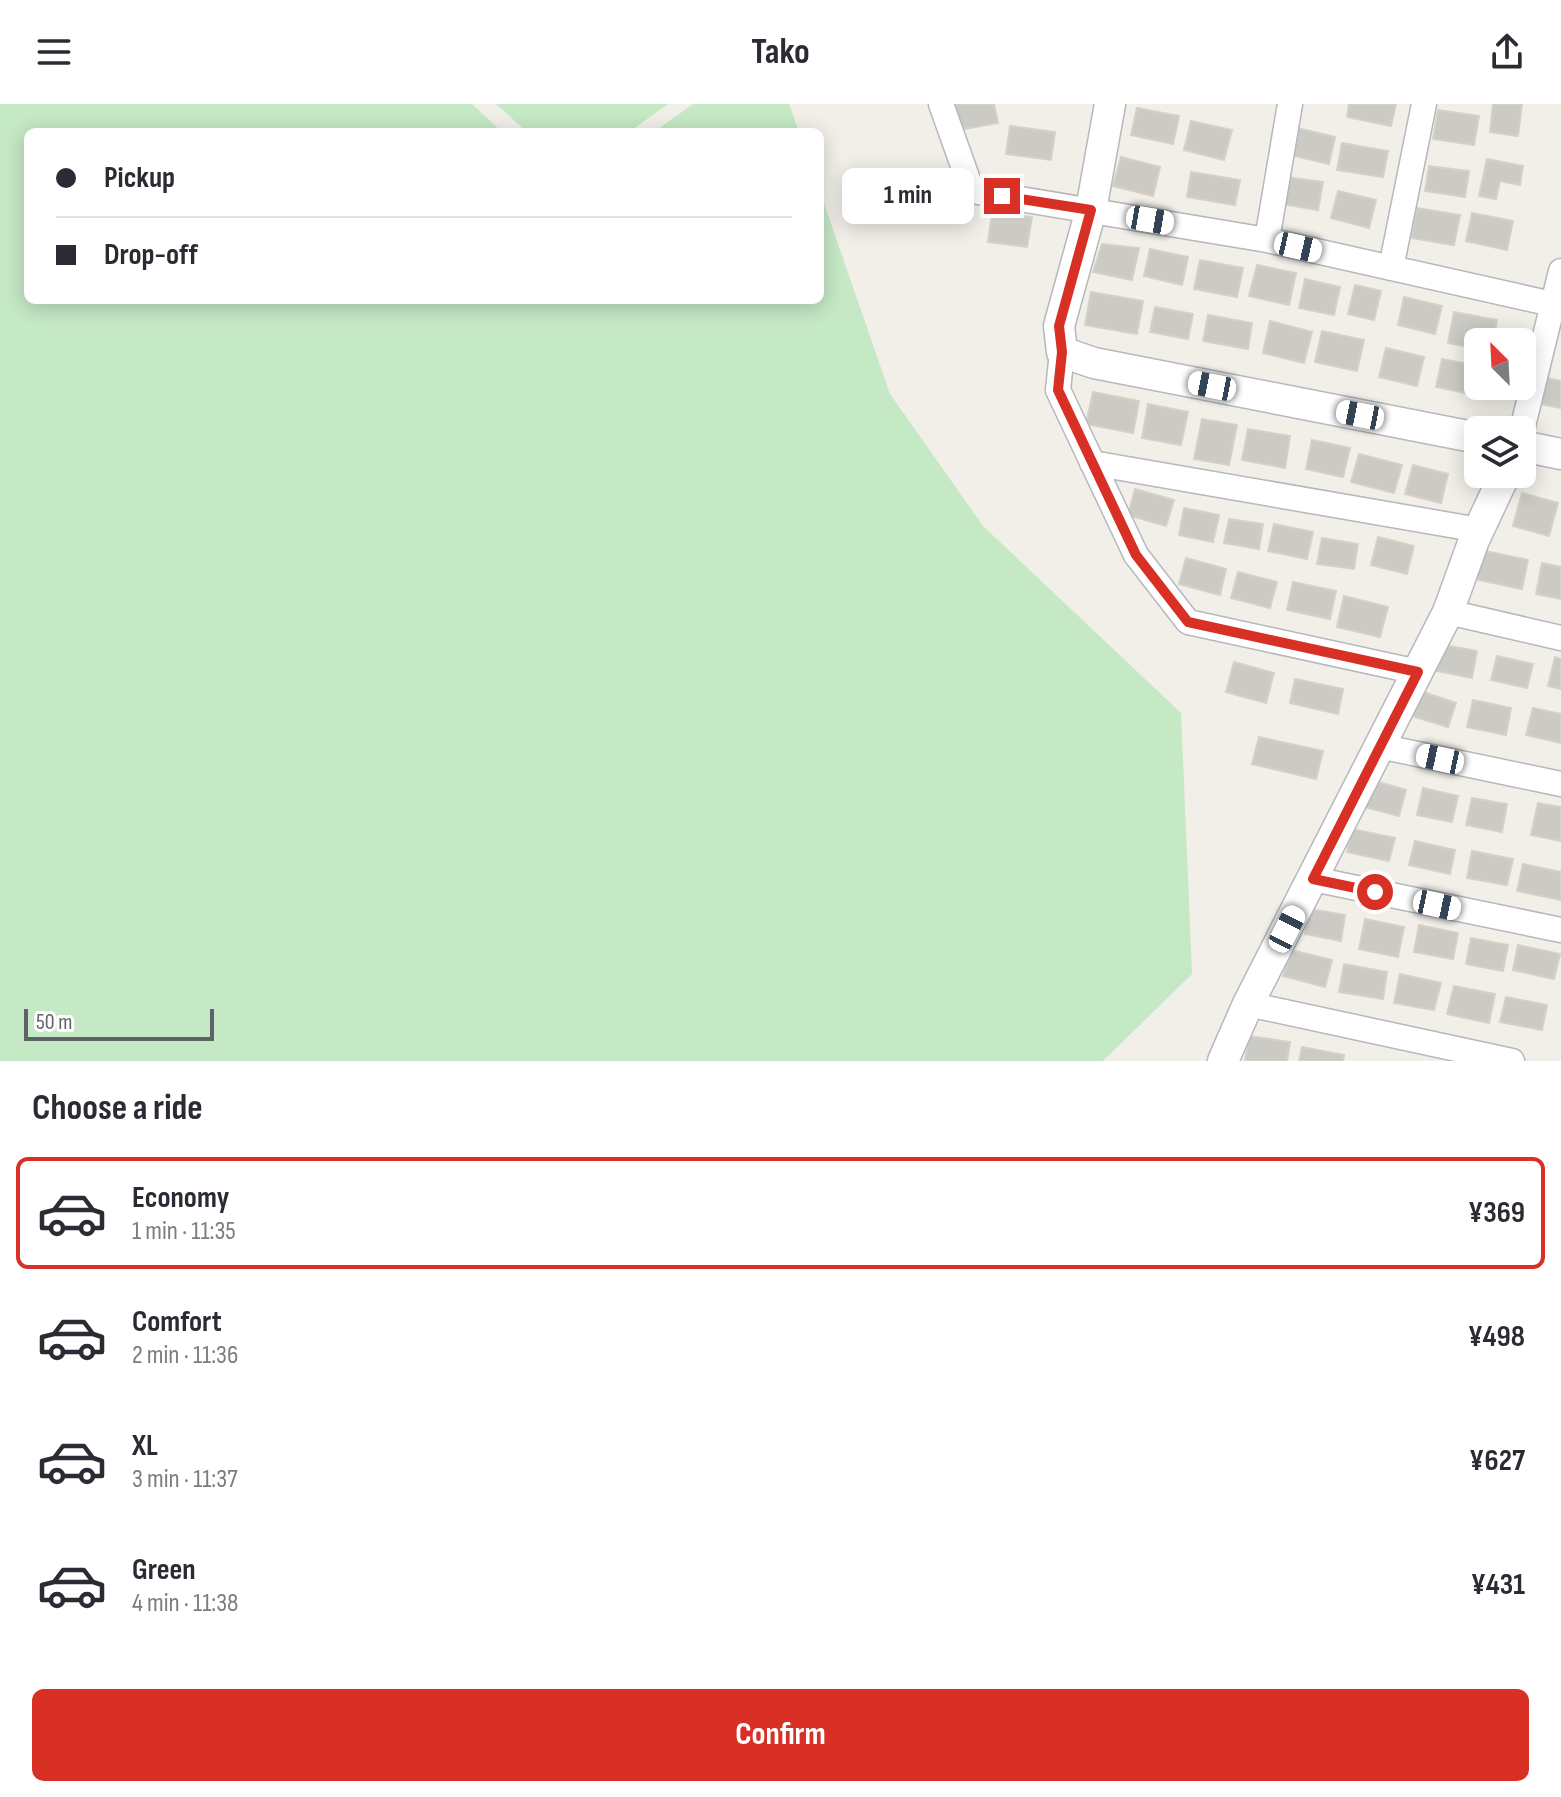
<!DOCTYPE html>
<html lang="en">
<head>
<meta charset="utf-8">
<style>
  :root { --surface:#fff; --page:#f7f7f7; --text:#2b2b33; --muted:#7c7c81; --line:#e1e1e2; --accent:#d93025 }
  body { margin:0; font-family:"Sofia Sans Condensed",sans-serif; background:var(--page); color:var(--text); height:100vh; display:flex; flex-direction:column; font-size:30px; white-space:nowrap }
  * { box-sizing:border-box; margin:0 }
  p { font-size:26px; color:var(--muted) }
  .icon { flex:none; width:44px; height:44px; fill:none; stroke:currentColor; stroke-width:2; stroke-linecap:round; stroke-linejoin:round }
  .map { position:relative; height:957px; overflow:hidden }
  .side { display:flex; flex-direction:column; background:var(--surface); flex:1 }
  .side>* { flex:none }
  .top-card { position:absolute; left:24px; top:24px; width:800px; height:176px; border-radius:12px; box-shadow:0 4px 20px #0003; display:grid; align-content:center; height:176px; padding:0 32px; background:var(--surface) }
  .needle { width:52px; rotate:336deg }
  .buttons { position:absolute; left:1464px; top:224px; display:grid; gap:16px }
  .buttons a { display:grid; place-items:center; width:72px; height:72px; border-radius:12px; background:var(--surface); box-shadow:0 4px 20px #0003; font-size:40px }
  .scale { position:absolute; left:24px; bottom:20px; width:190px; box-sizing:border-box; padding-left:8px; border:4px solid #5f6368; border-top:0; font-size:22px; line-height:28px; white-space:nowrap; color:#5f6368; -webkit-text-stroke:6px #fff; paint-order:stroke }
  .end { position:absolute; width:36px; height:36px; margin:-18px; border:10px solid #d93025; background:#fff; box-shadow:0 0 0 4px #fff }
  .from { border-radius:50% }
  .bubble { position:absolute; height:56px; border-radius:12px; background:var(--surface); box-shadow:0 4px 20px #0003; font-size:26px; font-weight:700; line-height:56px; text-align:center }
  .car { position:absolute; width:24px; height:48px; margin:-24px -12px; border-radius:10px; box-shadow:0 0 6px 2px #0007; background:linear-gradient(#fff 24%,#345 0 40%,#fff 0 76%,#345 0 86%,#fff 0) }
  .top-card b { display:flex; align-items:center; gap:28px; height:76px; font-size:30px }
  .top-card b+b { border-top:2px solid var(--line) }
  .top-card i { width:20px; height:20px; background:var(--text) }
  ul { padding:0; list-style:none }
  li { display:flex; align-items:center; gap:24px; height:112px; margin:0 16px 12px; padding:0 16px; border:4px solid transparent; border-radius:12px }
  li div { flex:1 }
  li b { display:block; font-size:30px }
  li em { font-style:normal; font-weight:700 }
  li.active { border-color:var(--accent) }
  li>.icon { width:72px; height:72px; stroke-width:1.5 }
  h2 { padding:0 32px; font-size:36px; line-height:96px }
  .button { display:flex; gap:16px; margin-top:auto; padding:16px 32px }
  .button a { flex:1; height:92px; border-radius:12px; background:var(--accent); color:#fff; font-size:32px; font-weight:700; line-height:92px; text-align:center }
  header { display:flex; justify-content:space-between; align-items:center; height:104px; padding:0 32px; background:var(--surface); font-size:36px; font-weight:700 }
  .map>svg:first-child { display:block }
  .green { fill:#c5e8c5 }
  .building { fill:#cccac5; stroke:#d6d1c6; stroke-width:2 }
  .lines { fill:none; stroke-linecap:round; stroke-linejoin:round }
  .minor-casing { stroke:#b5b8bc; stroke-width:27 }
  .tertiary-casing { stroke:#b5b8bc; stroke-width:33 }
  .minor { stroke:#fff; stroke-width:24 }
  .tertiary { stroke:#fff; stroke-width:30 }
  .route { stroke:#d93025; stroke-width:10 }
</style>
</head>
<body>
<header><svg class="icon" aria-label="menu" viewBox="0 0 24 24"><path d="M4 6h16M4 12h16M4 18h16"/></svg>Tako<svg class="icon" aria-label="share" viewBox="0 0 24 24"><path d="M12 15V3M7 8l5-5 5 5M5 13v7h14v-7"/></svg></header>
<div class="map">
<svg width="1561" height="957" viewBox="0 0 1561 957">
  <rect width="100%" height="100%" fill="#f1efe8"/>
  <path class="green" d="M 0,0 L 472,0 L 502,28 L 28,28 L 28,196 L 820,196 L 820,88 L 890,290 L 983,422 L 1181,609 L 1192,870 L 1103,957 L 0,957 Z
    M 496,0 L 668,0 L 629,28 L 527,28 Z
    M 693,0 L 789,0 L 799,28 L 654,28 Z"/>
  <path class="building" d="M 953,0 L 994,0 L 998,19 L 958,26 Z
    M 1349,0 L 1396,0 L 1391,22 L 1347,13 Z
    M 1493,0 L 1522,0 L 1518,32 L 1490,28 Z
    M 1137,4 L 1179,12 L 1173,40 L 1131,31 Z
    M 1438,6 L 1479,12 L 1474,41 L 1433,35 Z
    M 1191,17 L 1232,26 L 1224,56 L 1184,46 Z
    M 1010,22 L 1055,28 L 1051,56 L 1006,50 Z
    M 1297,24 L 1335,33 L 1329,60 L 1291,51 Z
    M 1342,39 L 1388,47 L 1383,73 L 1337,66 Z
    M 1121,53 L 1160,63 L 1153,92 L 1113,82 Z
    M 1487,55 L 1523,62 L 1520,81 L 1500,77 L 1496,95 L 1479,92 Z
    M 1429,62 L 1469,67 L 1465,93 L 1425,87 Z
    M 1191,68 L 1240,76 L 1235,101 L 1187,93 Z
    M 1287,73 L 1323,78 L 1318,106 L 1282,100 Z
    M 1338,87 L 1376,96 L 1369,124 L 1331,114 Z
    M 1417,104 L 1460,111 L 1454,141 L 1411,134 Z
    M 992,108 L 1032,113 L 1027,143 L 988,138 Z
    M 1472,109 L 1513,117 L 1507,146 L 1466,137 Z
    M 1102,140 L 1139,144 L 1132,176 L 1093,168 Z
    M 1150,145 L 1188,153 L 1182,181 L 1144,172 Z
    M 1200,156 L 1243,164 L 1237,193 L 1194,185 Z
    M 1257,161 L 1296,169 L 1289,201 L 1249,192 Z
    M 1305,175 L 1340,183 L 1334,211 L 1299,204 Z
    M 1355,181 L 1381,187 L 1374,216 L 1348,210 Z
    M 1091,188 L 1143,197 L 1137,230 L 1085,221 Z
    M 1404,193 L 1442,202 L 1435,230 L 1398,221 Z
    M 1155,203 L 1193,210 L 1188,235 L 1150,228 Z
    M 1454,208 L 1497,216 L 1493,238 L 1478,238 L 1478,245 L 1448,239 Z
    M 1208,211 L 1252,219 L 1248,245 L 1203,237 Z
    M 1270,217 L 1312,228 L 1304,259 L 1263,249 Z
    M 1322,227 L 1364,236 L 1357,267 L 1315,258 Z
    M 1386,244 L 1424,253 L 1417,282 L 1379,273 Z
    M 1442,255 L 1478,262 L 1478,282 L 1482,282 L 1480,292 L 1436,283 Z
    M 1547,274 L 1561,277 L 1561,304 L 1541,300 Z
    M 1093,288 L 1139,297 L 1133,329 L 1086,320 Z
    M 1148,300 L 1188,308 L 1181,341 L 1142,334 Z
    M 1202,315 L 1237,321 L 1229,361 L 1194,355 Z
    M 1248,325 L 1290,332 L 1285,364 L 1242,356 Z
    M 1312,336 L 1350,344 L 1343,373 L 1306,365 Z
    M 1359,350 L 1402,361 L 1394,389 L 1351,378 Z
    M 1413,361 L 1448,370 L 1441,399 L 1405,390 Z
    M 1135,385 L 1174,396 L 1166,422 L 1128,411 Z
    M 1522,389 L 1558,399 L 1549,432 L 1513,422 Z
    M 1184,404 L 1219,411 L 1213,438 L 1179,431 Z
    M 1229,415 L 1263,420 L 1259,445 L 1224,439 Z
    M 1274,420 L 1313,428 L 1307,455 L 1268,447 Z
    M 1378,433 L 1414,442 L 1407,470 L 1371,461 Z
    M 1322,434 L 1358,440 L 1354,465 L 1317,460 Z
    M 1480,446 L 1528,456 L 1522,485 L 1474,475 Z
    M 1186,454 L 1226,465 L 1220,491 L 1179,480 Z
    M 1542,459 L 1561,463 L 1561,495 L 1536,490 Z
    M 1238,468 L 1277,478 L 1270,504 L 1231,494 Z
    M 1293,478 L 1336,487 L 1330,515 L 1287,506 Z
    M 1344,492 L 1388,503 L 1380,533 L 1337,523 Z
    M 1438,540 L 1477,547 L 1472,574 L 1432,566 Z
    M 1497,552 L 1533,560 L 1527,584 L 1491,576 Z
    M 1555,553 L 1561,555 L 1561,585 L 1548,582 Z
    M 1234,558 L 1274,569 L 1266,599 L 1226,588 Z
    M 1295,575 L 1343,585 L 1338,610 L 1290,599 Z
    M 1417,586 L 1456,599 L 1448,623 L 1409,611 Z
    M 1473,596 L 1511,604 L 1506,631 L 1467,623 Z
    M 1533,604 L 1561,610 L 1561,639 L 1526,631 Z
    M 1259,633 L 1323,647 L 1316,675 L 1252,660 Z
    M 1372,676 L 1406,686 L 1399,712 L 1365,703 Z
    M 1423,684 L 1458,692 L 1452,718 L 1417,711 Z
    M 1472,694 L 1507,700 L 1502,728 L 1466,721 Z
    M 1538,699 L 1561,703 L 1561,737 L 1531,731 Z
    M 1352,725 L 1395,734 L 1389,757 L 1347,748 Z
    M 1415,737 L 1455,746 L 1450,770 L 1409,761 Z
    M 1472,747 L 1513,755 L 1507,781 L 1467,774 Z
    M 1523,760 L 1561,768 L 1561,796 L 1517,787 Z
    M 1310,805 L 1345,811 L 1341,837 L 1305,830 Z
    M 1365,815 L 1404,823 L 1398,853 L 1359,845 Z
    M 1419,821 L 1458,829 L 1453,855 L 1414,848 Z
    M 1471,834 L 1508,841 L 1503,867 L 1466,860 Z
    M 1518,841 L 1560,850 L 1554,875 L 1513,866 Z
    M 1291,846 L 1332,856 L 1325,883 L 1283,872 Z
    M 1344,860 L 1387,868 L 1383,895 L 1339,888 Z
    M 1400,870 L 1441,879 L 1434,906 L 1394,899 Z
    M 1454,882 L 1495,890 L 1489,919 L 1447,910 Z
    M 1506,893 L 1547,901 L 1542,926 L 1500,918 Z
    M 1249,932 L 1290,938 L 1287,957 L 1245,957 Z
    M 1302,943 L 1344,951 L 1343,957 L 1299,957 Z"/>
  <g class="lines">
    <defs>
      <path id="minor" d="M 941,0 L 972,87 L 1267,136 L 1561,202
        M 1267,136 L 1290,0
        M 1391,164 L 1424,0
        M 1062,248 L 1058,286 L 1136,451 L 1188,518 L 1418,568
        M 1522,326 L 1561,167
        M 1092,359 L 1479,426
        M 1448,508 L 1561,534
        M 1379,642 L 1561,680
        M 1313,775 L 1561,826
        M 1248,900 L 1512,957"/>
      <path id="tertiary" d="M 1110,0 L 1091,106 L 1059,222 L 1062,248 L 1094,259 L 1478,334
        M 1522,342 L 1561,350
        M 1223,957 L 1248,900 L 1448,508 L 1474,436 L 1505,370"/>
    </defs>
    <use href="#minor" class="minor-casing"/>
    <use href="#tertiary" class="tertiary-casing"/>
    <use href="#minor" class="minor"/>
    <use href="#tertiary" class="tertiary"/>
  </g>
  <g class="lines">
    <path class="route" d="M 1002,92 L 1091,106 L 1059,222 L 1062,248 L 1058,286 L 1136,451 L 1188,518 L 1418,568 L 1313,775 L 1375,788"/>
  </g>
</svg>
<div class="buttons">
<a><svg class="needle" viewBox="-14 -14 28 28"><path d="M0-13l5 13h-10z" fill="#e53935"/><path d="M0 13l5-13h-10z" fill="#7c7c81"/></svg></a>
<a><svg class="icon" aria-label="layers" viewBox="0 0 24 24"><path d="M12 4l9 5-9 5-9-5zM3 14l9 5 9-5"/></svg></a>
</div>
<div class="scale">50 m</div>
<i class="end from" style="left:1375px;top:788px"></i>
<i class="end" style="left:1002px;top:92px"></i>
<div class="bubble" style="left:842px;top:64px;width:132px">1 min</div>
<i class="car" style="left:1150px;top:116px;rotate:100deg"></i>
<i class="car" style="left:1298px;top:143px;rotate:103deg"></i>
<i class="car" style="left:1212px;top:282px;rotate:281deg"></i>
<i class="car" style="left:1360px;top:311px;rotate:281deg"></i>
<i class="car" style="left:1440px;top:655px;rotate:282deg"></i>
<i class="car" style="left:1437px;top:801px;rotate:102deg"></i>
<i class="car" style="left:1287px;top:825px;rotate:27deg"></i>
<div class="top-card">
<b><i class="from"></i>Pickup</b>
<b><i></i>Drop-off</b>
</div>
</div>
<section class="side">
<h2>Choose a ride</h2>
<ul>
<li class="active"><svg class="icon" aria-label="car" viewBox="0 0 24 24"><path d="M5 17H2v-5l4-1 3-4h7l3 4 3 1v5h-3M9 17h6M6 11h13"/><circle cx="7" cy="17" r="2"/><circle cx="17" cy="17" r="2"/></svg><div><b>Economy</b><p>1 min · 11:35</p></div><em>¥369</em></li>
<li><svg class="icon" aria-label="car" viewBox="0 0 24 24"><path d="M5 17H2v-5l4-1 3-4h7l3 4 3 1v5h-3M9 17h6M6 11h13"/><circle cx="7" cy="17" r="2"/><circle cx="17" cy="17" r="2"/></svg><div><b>Comfort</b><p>2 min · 11:36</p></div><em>¥498</em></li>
<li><svg class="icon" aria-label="car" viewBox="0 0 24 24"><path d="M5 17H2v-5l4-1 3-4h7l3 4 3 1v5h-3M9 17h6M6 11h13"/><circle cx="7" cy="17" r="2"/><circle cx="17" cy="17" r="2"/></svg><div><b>XL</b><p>3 min · 11:37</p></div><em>¥627</em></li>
<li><svg class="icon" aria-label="car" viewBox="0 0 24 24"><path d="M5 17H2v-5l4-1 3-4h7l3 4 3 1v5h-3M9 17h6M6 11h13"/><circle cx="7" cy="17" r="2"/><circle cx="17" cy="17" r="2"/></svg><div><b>Green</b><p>4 min · 11:38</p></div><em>¥431</em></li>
</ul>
<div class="button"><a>Confirm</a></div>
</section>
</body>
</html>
